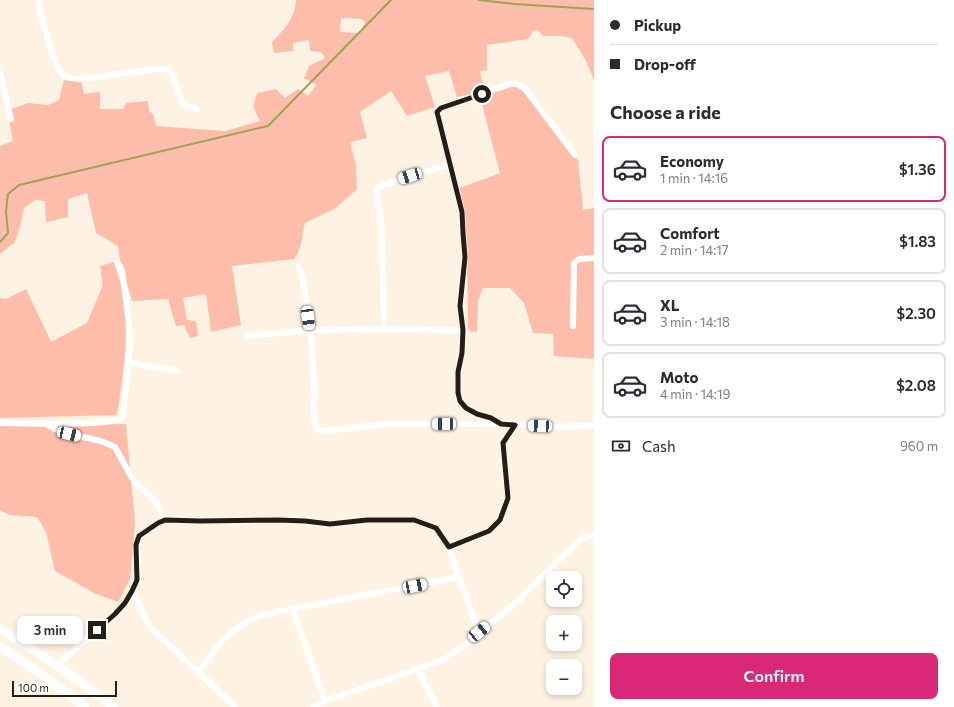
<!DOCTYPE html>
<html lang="en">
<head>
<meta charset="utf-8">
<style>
  :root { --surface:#fff; --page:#f2f2f3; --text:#2b2b33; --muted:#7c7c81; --line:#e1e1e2; --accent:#db2777 }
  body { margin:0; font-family:Commissioner,sans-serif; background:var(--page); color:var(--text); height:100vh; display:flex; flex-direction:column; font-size:15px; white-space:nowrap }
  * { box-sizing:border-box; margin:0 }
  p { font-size:13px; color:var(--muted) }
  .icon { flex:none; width:22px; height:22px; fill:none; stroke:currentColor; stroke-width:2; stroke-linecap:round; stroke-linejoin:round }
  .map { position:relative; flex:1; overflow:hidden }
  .side { display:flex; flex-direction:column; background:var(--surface); width:360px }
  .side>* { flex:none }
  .banner { display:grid; align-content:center; height:88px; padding:0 16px; background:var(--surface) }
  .controls { position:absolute; left:546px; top:571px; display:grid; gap:8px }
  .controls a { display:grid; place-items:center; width:36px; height:36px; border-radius:8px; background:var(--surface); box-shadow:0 2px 6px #0003; font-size:20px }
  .scale { position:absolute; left:12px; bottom:10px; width:105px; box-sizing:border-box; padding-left:4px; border:2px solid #251e14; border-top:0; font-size:11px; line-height:14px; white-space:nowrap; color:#251e14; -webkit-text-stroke:3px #fff; paint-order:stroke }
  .end { position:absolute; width:18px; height:18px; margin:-9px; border:5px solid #251e14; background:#fff; box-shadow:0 0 0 2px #fff }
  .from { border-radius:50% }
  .bubble { position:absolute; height:28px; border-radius:8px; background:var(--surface); box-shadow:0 2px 6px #0003; font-size:13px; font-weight:600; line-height:28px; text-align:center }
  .car { position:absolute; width:12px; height:24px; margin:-12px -6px; border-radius:5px; box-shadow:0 0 3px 1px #0007; background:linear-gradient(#fff 24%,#345 0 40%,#fff 0 76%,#345 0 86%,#fff 0) }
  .banner b { display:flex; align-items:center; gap:14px; height:38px; font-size:15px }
  .banner b+b { border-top:1px solid var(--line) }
  .banner i { width:10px; height:10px; background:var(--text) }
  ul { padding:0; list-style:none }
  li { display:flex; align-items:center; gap:12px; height:66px; margin:0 8px 6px; padding:0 8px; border:2px solid var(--line); border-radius:8px }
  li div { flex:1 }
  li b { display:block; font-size:15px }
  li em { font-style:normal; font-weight:600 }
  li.current { border-color:var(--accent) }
  li>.icon { width:36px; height:36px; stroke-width:1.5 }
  h2 { padding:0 16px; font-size:18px; line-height:48px }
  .pay { display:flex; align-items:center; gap:10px; height:44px; padding:0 16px; font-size:15px }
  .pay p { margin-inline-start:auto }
  .action { display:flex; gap:8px; margin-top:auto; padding:8px 16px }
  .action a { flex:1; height:46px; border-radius:8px; background:var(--accent); color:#fff; font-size:16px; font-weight:600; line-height:46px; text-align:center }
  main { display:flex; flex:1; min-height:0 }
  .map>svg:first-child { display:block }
  .green { fill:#febdaa; fill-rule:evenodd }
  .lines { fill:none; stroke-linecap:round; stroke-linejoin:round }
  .stream { stroke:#9ca454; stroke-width:2 }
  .minor { stroke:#fff; stroke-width:6 }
  .secondary { stroke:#fff; stroke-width:9 }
  .route { stroke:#251e14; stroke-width:5 }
</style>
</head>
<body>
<main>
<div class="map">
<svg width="594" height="707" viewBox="0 0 594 707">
  <rect width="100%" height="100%" fill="#fef2e2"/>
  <path class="green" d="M 296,0 L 594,0 L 594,80 L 586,61 L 572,38 L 561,36 L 543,36 L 538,30 L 533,31 L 528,39 L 487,45 L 487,70 L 480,71 L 483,87 L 481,92 L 457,97 L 449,71 L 425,76 L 435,107 L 407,116 L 391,91 L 360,112 L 367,138 L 350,142 L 356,165 L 357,189 L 336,208 L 305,223 C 302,235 302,249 294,259 L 232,266 L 241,325 L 211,332 L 206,294 L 183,298 L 187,320 L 196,321 L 198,336 L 190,338 L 184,325 L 176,326 L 168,299 L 132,301 L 120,260 L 118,246 L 96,233 L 87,193 L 68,199 L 68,217 L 46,222 L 45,201 L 35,200 L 24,208 L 20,227 L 15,242 L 0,254 L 0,146 L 13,141 L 9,120 L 12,109 L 28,103 L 48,105 L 59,100 L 64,80 L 81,82 L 84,94 L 100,92 L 100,109 L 123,109 L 126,103 L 148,101 L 149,111 L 153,114 L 156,126 L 225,131 L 260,121 L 253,106 L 257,93 L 276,89 L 285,98 L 298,89 L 308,96 L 316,85 L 304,78 L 309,66 L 325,58 L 321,52 L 310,51 L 309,40 L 293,43 L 293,51 L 274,53 L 272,42 C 284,30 295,19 296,0 ZM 341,18 L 362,19 L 365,22 L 360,33 L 340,32 Z
    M 514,86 L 523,90 L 578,160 L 583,210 L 594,208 L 594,359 L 554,356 L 553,334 L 533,333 L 524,303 L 510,288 L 483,288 L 478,301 L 477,331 L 471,332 L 468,328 L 467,239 L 460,188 L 500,173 L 480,97 Z
    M 114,262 C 117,274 122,286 124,298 C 129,337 123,377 117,415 L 0,418 L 0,298 L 6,299 L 26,289 L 51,342 L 87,323 L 103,285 L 100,266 Z
    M 126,424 L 135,523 L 130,579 L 118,602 L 96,594 L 55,571 L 46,532 L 37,517 L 10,515 L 0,510 L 0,426 Z"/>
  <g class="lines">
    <path class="stream" d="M 479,0 L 514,4 L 594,9
      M 0,242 L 8,233 L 6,211 L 8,194 L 19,185 L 268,126 L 391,0"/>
    <path class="minor" d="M 38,0 C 41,14 54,68 63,75 C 68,79 76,79 82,79 L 157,69 L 167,69 L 173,76 L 183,104 L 197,109
      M 0,73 L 11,119
      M 299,267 C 309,301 312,345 314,381 C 315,396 311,416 317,430 L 325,431 L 387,424 L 501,424 L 553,427 L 594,425
      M 573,326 L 574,263 L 579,259 L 594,258
      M 384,329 L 382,232 L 377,192 L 377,188 L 384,185 L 450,164
      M 246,336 L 310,330 L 384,329 L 463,330
      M 128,362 L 177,371
      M 0,423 C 20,423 112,427 123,417 L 130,344 L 129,324 L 122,270 L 120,266 L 117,263
      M 46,424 L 61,432 L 101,441 L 115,447 L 132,478 L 140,487 L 156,502 L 165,520
      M 501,424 L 491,418 L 477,414 L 466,408 L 460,401 L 458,393 L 458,372 L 462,353 L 463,330 L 460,306 L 465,257 L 463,233 L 462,212 L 437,112 L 441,107 L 510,84 L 517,84 L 525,89 L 575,155
      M 449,547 L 489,531 L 500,520 L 508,497 L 503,443 L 515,425
      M 293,610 L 325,701
      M 57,665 L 115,614 L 125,603 L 133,591
      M 417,669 L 437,707
      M 198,673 C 218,644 228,629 261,615 L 459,577
      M 235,707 L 149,626 L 133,591 L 137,580 L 138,539 L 146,531 L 165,520 L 201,521 L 294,520 L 330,524 L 367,520 L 413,520 L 436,528 L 449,547 L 459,577 L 479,632
      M 313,707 L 325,701 L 443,660 L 466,644 L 520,599 L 557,561 L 584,537 L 594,535"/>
    <path class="secondary" d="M 0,629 L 57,665 L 114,707
      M 0,646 L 41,674 L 85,707"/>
  </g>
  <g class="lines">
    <path class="route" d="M 97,630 L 115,614 L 125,603 L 132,591 L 137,580 L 136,545 L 139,536 L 158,523 L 165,520 L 200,521 L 278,520 L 305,521 L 330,524 L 367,520 L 414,520 L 436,528 L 449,547 L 489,531 L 500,520 L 508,498 L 503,443 L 515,425 L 501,424 L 491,418 L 477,414 L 466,408 L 460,401 L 458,393 L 458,372 L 462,353 L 463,330 L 460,306 L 465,257 L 463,233 L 462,212 L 437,112 L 441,108 L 482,94"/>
  </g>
</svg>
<div class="controls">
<a><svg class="icon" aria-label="locate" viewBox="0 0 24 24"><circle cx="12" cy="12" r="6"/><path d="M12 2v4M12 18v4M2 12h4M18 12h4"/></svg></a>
<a>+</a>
<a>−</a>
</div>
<div class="scale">100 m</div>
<i class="end from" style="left:482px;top:94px"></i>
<i class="end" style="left:97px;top:630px"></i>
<div class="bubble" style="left:17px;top:616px;width:66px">3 min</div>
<i class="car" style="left:410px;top:176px;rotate:253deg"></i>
<i class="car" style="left:308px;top:318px;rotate:172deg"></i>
<i class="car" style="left:444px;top:424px;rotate:270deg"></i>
<i class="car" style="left:540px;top:426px;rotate:273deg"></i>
<i class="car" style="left:69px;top:434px;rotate:103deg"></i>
<i class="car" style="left:415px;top:586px;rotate:79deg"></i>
<i class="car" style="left:479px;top:632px;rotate:51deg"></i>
</div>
<section class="side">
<div class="banner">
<b><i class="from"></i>Pickup</b>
<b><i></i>Drop-off</b>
</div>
<h2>Choose a ride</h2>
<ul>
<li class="current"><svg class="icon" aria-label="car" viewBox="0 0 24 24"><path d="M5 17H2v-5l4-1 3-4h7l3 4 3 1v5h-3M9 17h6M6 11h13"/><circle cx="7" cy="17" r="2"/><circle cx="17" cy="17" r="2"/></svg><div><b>Economy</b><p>1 min · 14:16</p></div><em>$1.36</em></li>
<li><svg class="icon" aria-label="car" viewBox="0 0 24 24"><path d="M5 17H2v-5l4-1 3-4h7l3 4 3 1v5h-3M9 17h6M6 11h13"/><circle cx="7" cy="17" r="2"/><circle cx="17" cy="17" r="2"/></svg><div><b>Comfort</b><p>2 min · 14:17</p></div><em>$1.83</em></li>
<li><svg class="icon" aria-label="car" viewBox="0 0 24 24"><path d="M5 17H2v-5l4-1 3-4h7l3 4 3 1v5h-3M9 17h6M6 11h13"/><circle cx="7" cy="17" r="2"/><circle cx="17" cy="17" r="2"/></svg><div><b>XL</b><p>3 min · 14:18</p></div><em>$2.30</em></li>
<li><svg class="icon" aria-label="car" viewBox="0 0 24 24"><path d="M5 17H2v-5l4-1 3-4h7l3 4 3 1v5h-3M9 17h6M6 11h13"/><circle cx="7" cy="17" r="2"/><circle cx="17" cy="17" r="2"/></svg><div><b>Moto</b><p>4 min · 14:19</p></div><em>$2.08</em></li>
</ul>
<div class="pay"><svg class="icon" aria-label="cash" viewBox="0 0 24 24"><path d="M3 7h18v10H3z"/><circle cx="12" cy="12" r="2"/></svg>Cash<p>960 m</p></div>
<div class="action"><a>Confirm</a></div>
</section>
</main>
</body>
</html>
